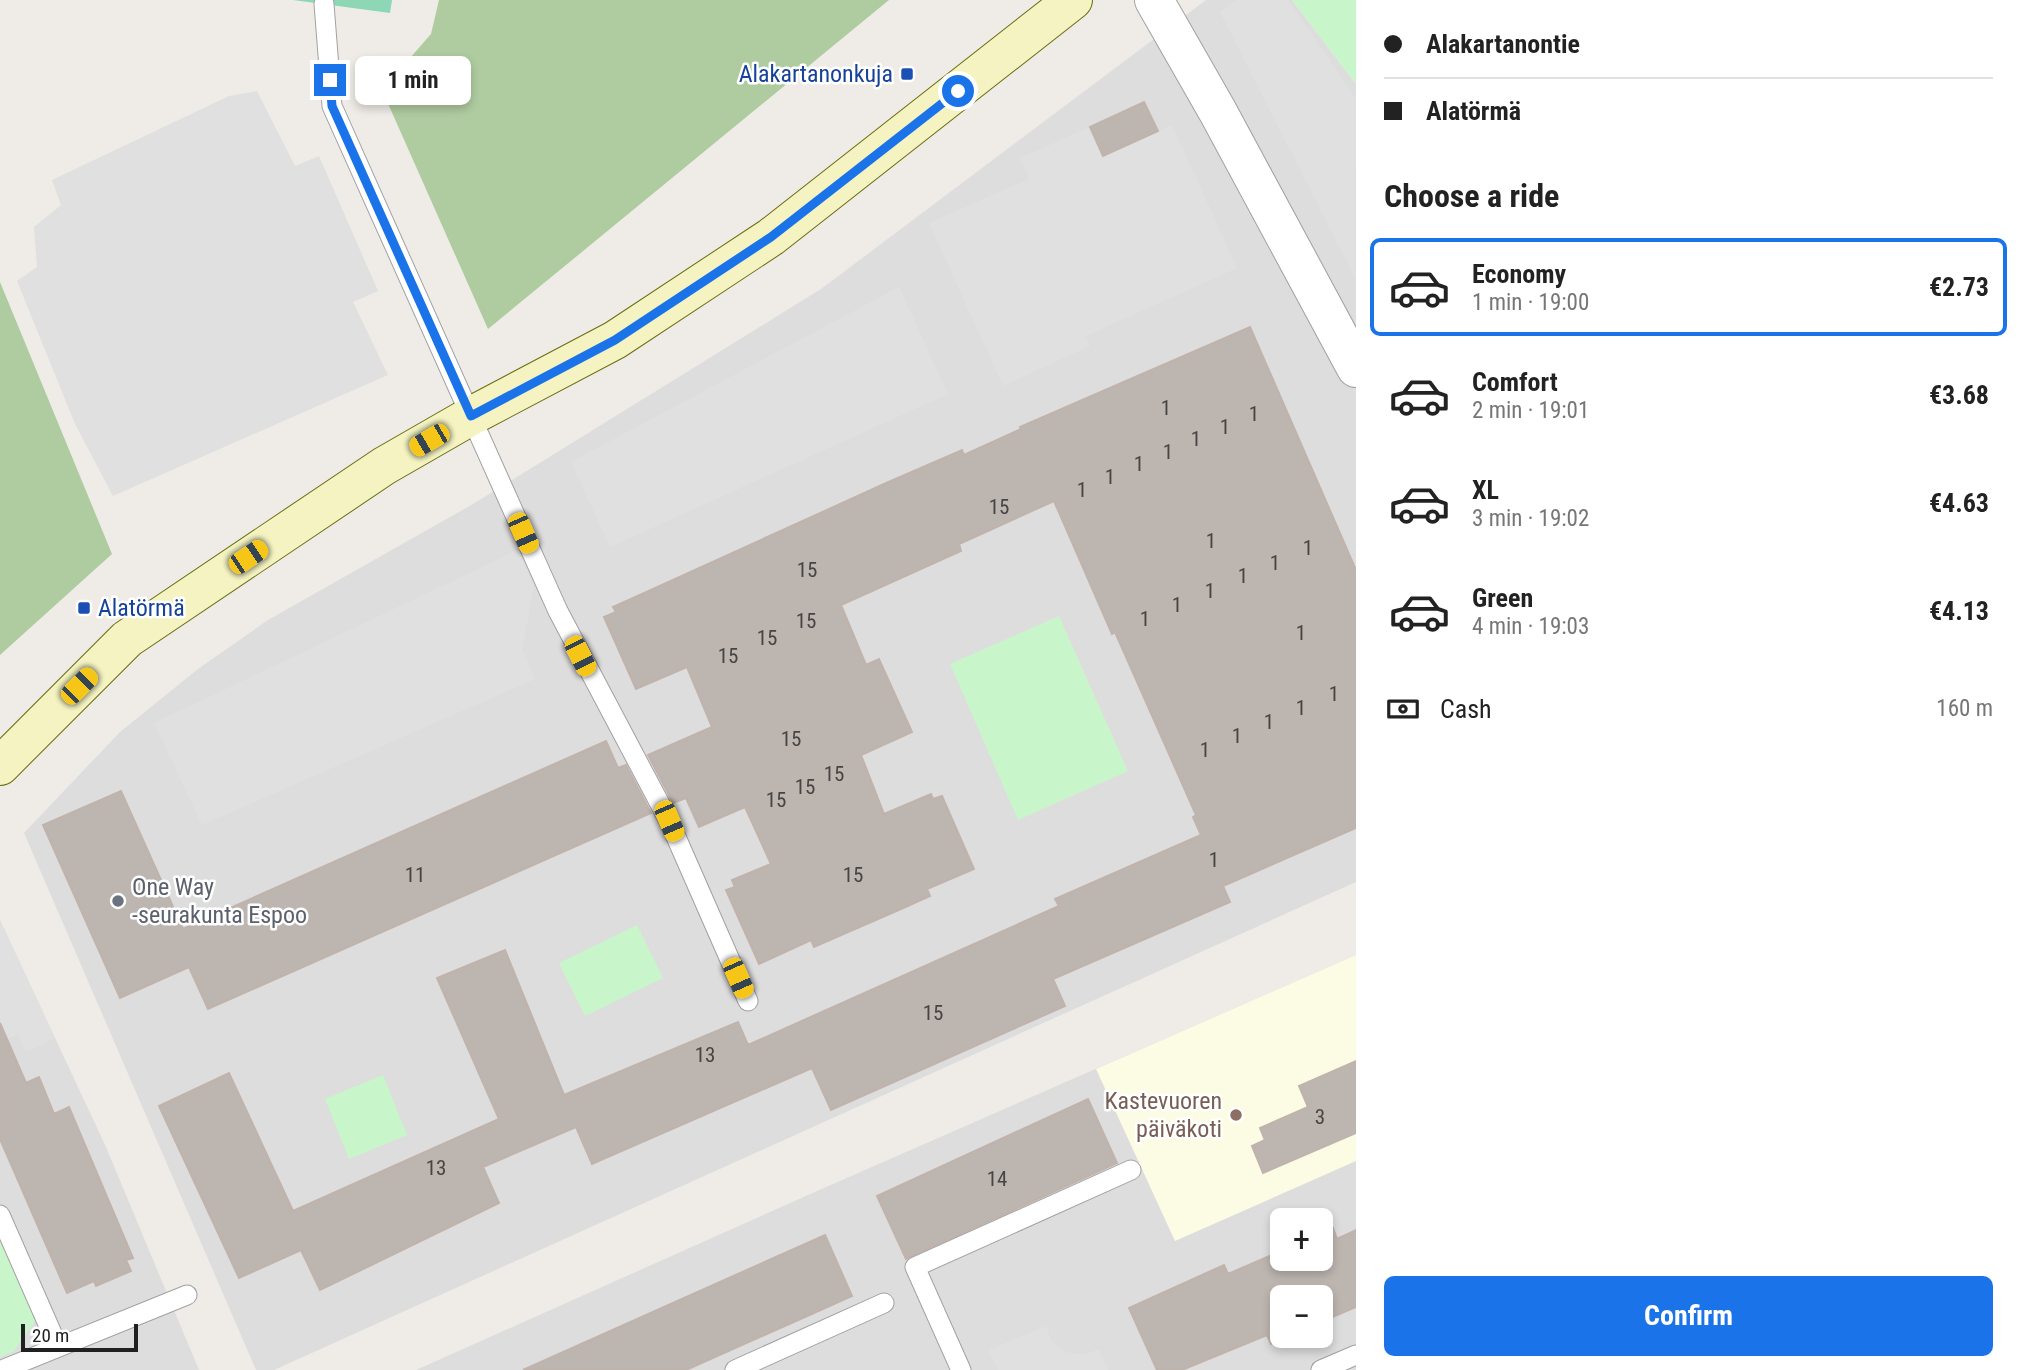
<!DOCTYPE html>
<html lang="en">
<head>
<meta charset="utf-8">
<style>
  :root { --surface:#fff; --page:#f2f2f2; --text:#222; --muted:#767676; --line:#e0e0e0; --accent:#1a73e8 }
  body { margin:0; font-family:"Roboto Condensed",sans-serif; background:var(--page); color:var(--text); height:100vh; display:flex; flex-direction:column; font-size:26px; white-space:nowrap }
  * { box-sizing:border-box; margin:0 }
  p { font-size:23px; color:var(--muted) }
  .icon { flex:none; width:38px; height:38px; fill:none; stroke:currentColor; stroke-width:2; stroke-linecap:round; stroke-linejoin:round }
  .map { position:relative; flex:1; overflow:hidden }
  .sheet { display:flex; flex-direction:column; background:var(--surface); width:665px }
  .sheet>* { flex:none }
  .guide { display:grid; align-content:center; height:154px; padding:0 28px; background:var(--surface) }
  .controls { position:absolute; left:1270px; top:1208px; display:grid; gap:14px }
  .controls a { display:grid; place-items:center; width:63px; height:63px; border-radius:10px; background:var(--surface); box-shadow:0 4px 10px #0003; font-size:35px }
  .scale { position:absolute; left:21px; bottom:18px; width:117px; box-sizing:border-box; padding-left:7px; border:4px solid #202020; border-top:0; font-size:19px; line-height:24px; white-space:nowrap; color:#202020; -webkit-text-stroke:5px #fff; paint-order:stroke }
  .end { position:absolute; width:32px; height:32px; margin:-16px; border:9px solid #1a73e8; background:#fff; box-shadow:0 0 0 4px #fff }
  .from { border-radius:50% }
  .bubble { position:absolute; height:49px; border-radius:10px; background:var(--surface); box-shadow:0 4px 10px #0003; font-size:23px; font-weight:700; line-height:49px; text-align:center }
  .car { position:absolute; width:21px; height:42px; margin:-21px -10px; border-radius:9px; box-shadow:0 0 5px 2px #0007; background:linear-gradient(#f5c518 24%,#345 0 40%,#f5c518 0 76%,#345 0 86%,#f5c518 0) }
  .guide b { display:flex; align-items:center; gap:24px; height:66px; font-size:26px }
  .guide b+b { border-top:2px solid var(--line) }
  .guide i { width:18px; height:18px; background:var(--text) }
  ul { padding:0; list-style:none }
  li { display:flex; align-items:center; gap:21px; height:98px; margin:0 14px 10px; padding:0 14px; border:4px solid transparent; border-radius:10px }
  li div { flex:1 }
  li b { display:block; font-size:26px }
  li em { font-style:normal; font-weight:700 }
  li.selected { border-color:var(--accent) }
  li>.icon { width:63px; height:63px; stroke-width:1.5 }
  h2 { padding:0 28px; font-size:32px; line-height:84px }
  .pay { display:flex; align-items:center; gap:18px; height:77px; padding:0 28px; font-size:26px }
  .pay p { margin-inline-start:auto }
  .action { display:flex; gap:14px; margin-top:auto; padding:14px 28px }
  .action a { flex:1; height:80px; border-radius:10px; background:var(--accent); color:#fff; font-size:28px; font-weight:700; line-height:80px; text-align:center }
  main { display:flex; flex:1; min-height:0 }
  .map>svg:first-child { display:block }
  .residential { fill:#dedddd; fill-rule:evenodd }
  .education { fill:#fcfbe4 }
  .forest { fill:#afcba0 }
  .park { fill:#c9f5ca }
  .pitch { fill:#8dd7b6 }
  .parking { fill:#e0e0e0 }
  .building { fill:#bdb5b0; stroke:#c0b3ab; stroke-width:2 }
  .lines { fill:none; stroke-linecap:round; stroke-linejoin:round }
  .lane-casing { stroke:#a1a1a1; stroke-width:21 }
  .street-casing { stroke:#a1a1a1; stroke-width:40 }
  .secondary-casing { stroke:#696e10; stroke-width:40 }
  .lane { stroke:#fff; stroke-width:19 }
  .street { stroke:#fff; stroke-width:38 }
  .secondary { stroke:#f4f3c1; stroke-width:38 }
  .route { stroke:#1a73e8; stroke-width:9 }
  .transit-dot { fill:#1a4fb4; stroke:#fff; stroke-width:2.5 }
  .worship-dot { fill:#6b7280; stroke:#fff; stroke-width:2.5 }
  .education-dot { fill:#8d6e63; stroke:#fff; stroke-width:2.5 }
  .labels { text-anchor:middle; stroke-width:5; stroke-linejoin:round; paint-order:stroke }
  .number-label { font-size:21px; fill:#474544 }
  .transit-label { font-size:24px; fill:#164399; stroke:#fff; text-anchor:end }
  .worship-label { font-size:24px; fill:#5b616d; stroke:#fff; text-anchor:start }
  .education-label { font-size:24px; fill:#785e54; stroke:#fff; text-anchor:end }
</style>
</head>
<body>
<main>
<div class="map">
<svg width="1356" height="1370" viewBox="0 0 1356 1370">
  <rect width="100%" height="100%" fill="#efece7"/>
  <path class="residential" d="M 1206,0 L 1292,0 L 1356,84 L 1356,882 L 274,1370 L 256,1370 L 24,833 L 120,732 L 198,669 L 268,620 L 473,504 L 821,289 Z
    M 0,920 L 106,1147 L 199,1370 L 0,1370 Z
    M 1356,955 L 1356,1370 L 416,1370 L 817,1191 ZM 1283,1220 L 1321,1220 L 1321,1258 L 1283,1258 ZM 1283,1297 L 1321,1297 L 1321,1335 L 1283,1335 Z"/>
  <path class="education" d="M 1356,955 L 1356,1161 L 1175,1241 L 1096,1069 Z"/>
  <path class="forest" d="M 439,0 L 889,0 L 488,329 L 382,90 L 431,34 Z
    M 0,282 L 112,554 L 0,655 Z"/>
  <path class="park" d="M 1292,0 L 1356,0 L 1356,84 Z
    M 1059,616 L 1128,771 L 1018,820 L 950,664 Z
    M 637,925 L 663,978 L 585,1016 L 559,963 Z
    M 383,1075 L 407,1135 L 349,1159 L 325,1099 Z
    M 0,1238 L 37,1319 L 13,1352 L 0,1357 Z"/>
  <path class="pitch" d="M 293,0 L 392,0 L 390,13 Z"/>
  <path class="parking" d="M 1237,0 L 1288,0 L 1356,99 L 1355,278 L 1220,12 Z
    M 257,91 L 295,166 L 319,156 L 378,291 L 353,302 L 388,375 L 113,496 L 75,424 L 17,281 L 37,267 L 34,227 L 61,205 L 52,180 L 229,96 Z
    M 1172,125 L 1237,268 L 1086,336 L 1090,346 L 1003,386 L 929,223 L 1029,179 L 1020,158 L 1090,127 L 1103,156 Z
    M 899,287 L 948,394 L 610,547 L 571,462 Z
    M 518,550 L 534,587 L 522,650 L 535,679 L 202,825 L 154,723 Z
    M 0,920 L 55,1038 L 26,1052 L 17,1034 L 0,1042 Z
    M 1046,1326 L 1052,1342 L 1064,1352 L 1085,1355 L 1099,1349 L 1108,1370 L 998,1370 L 989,1350 Z"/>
  <path class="building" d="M 1144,102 L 1158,131 L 1103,156 L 1090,127 Z
    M 1250,327 L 1356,570 L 1356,828 L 1223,886 L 1230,902 L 1053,979 L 1065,1006 L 831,1110 L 812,1068 L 592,1164 L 576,1127 L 483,1167 L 499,1203 L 320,1290 L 301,1250 L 239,1278 L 159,1106 L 229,1073 L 293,1211 L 499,1119 L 437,978 L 505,950 L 564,1095 L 738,1022 L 748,1045 L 1059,906 L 1055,899 L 1201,835 L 1193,817 L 1196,815 L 1115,632 L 1112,634 L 1054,501 L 959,544 L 961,551 L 841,605 L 866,665 L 879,659 L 912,732 L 861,755 L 884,814 L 931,794 L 933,799 L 942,796 L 974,869 L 927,889 L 930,896 L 901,909 L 814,947 L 811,940 L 759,964 L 726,890 L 735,887 L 732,880 L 771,864 L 745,807 L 699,827 L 686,798 L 673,803 L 648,755 L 712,727 L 687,667 L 636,689 L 604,617 L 616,612 L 613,607 L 631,599 L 884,484 L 962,450 L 964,455 L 1021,429 L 1020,427 Z
    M 606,741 L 618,768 L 626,765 L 651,813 L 208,1009 L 189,967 L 120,998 L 43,825 L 121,791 L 183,929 Z
    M 0,1023 L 26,1083 L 39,1077 L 54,1114 L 69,1107 L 133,1258 L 126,1260 L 131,1271 L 96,1286 L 94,1281 L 67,1293 L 0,1139 Z
    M 1356,1061 L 1356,1133 L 1263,1173 L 1252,1146 L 1265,1140 L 1260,1128 L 1308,1107 L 1299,1086 Z
    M 1088,1099 L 1117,1163 L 906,1259 L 877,1196 Z
    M 1333,1228 L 1337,1239 L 1356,1230 L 1356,1307 L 1321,1322 L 1321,1297 L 1283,1297 L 1283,1335 L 1291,1335 L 1271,1344 L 1267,1335 L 1182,1370 L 1157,1370 L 1129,1308 L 1224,1265 L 1228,1274 L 1283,1250 L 1283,1258 L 1321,1258 L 1321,1233 Z
    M 825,1235 L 852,1296 L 805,1317 L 686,1370 L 523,1370 Z"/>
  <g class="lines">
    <defs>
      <path id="lane" d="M 324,4 L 332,106 L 558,611 L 669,821 L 748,1001
        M 0,1215 L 58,1347
        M 2,1370 L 187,1295
        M 735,1370 L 884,1303
        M 961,1370 L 915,1267 L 1131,1170
        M 1321,1370 L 1356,1355"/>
      <path id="street" d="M 1154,0 L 1218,112 L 1356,368"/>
      <path id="secondary" d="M 0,766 L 127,639 L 384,466 L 471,416 L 615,340 L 771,237 L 1073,0"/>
    </defs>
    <use href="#lane" class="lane-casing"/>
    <use href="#street" class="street-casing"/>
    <use href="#secondary" class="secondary-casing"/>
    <use href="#lane" class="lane"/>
    <use href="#street" class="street"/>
    <use href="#secondary" class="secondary"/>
  </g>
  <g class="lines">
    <path class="route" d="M 330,80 L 332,106 L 471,416 L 615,340 L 771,237 L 958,91"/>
  </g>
  <g class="transit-dot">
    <rect x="900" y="67" width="14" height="14" rx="3.5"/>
    <rect x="77" y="601" width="14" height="14" rx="3.5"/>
  </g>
  <circle class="worship-dot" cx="118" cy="901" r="7"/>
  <circle class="education-dot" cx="1236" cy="1115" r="7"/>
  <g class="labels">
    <g class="number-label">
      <text x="1166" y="415">1</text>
      <text x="1254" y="421">1</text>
      <text x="1225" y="434">1</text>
      <text x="1196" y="446">1</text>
      <text x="1168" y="459">1</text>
      <text x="1139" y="471">1</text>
      <text x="1110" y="484">1</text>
      <text x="1082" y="497">1</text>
      <text x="999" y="514">15</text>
      <text x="1211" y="548">1</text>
      <text x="1308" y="555">1</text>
      <text x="1275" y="570">1</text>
      <text x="807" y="577">15</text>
      <text x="1243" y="583">1</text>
      <text x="1210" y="598">1</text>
      <text x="1177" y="612">1</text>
      <text x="1145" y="626">1</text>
      <text x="806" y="628">15</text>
      <text x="1301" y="640">1</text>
      <text x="767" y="645">15</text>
      <text x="728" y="663">15</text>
      <text x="1334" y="701">1</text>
      <text x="1301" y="715">1</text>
      <text x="1269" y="729">1</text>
      <text x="1237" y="743">1</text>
      <text x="791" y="746">15</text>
      <text x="1205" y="757">1</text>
      <text x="834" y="781">15</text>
      <text x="805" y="794">15</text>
      <text x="776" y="807">15</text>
      <text x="1214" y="867">1</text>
      <text x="415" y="882">11</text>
      <text x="853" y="882">15</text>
      <text x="933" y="1020">15</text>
      <text x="705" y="1062">13</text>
      <text x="1320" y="1124">3</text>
      <text x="436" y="1175">13</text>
      <text x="997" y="1186">14</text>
    </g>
    <g class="transit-label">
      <text x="893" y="82">Alakartanonkuja</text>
      <text x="98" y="616" text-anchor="start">Alatörmä</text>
    </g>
    <g class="worship-label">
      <text x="132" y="895">One Way<tspan x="132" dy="28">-seurakunta Espoo</tspan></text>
    </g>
    <g class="education-label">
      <text x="1222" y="1109">Kastevuoren<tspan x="1222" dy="28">päiväkoti</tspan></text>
    </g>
  </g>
</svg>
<div class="controls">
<a>+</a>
<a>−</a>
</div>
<div class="scale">20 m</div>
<i class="end from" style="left:958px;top:91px"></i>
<i class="end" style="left:330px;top:80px"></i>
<div class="bubble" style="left:355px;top:56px;width:116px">1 min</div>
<i class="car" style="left:429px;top:440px;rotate:240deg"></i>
<i class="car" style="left:523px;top:533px;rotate:156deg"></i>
<i class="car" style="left:248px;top:557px;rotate:56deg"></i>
<i class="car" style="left:580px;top:656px;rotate:153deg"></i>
<i class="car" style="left:79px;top:686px;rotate:45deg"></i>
<i class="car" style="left:669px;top:821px;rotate:157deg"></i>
<i class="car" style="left:738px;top:978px;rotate:156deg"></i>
</div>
<section class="sheet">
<div class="guide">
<b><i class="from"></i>Alakartanontie</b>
<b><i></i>Alatörmä</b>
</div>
<h2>Choose a ride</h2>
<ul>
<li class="selected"><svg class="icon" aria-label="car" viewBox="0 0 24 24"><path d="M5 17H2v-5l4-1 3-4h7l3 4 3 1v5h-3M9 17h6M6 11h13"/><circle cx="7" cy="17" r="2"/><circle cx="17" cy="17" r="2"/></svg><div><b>Economy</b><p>1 min · 19:00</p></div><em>€2.73</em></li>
<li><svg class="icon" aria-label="car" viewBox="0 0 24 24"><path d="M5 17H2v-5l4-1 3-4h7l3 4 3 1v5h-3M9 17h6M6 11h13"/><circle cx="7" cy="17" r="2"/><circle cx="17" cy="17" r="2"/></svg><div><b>Comfort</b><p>2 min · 19:01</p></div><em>€3.68</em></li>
<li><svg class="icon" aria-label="car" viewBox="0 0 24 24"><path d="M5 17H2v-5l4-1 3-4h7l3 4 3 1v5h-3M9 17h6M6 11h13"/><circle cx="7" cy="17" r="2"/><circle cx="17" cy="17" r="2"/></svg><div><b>XL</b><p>3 min · 19:02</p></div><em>€4.63</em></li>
<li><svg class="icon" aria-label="car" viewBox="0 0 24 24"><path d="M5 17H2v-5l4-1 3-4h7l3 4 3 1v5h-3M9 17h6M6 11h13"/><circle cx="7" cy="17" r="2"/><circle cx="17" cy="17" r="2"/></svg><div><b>Green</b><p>4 min · 19:03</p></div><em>€4.13</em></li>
</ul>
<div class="pay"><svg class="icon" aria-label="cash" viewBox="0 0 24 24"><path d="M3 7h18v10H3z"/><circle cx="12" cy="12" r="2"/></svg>Cash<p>160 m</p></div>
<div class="action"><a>Confirm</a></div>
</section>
</main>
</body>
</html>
